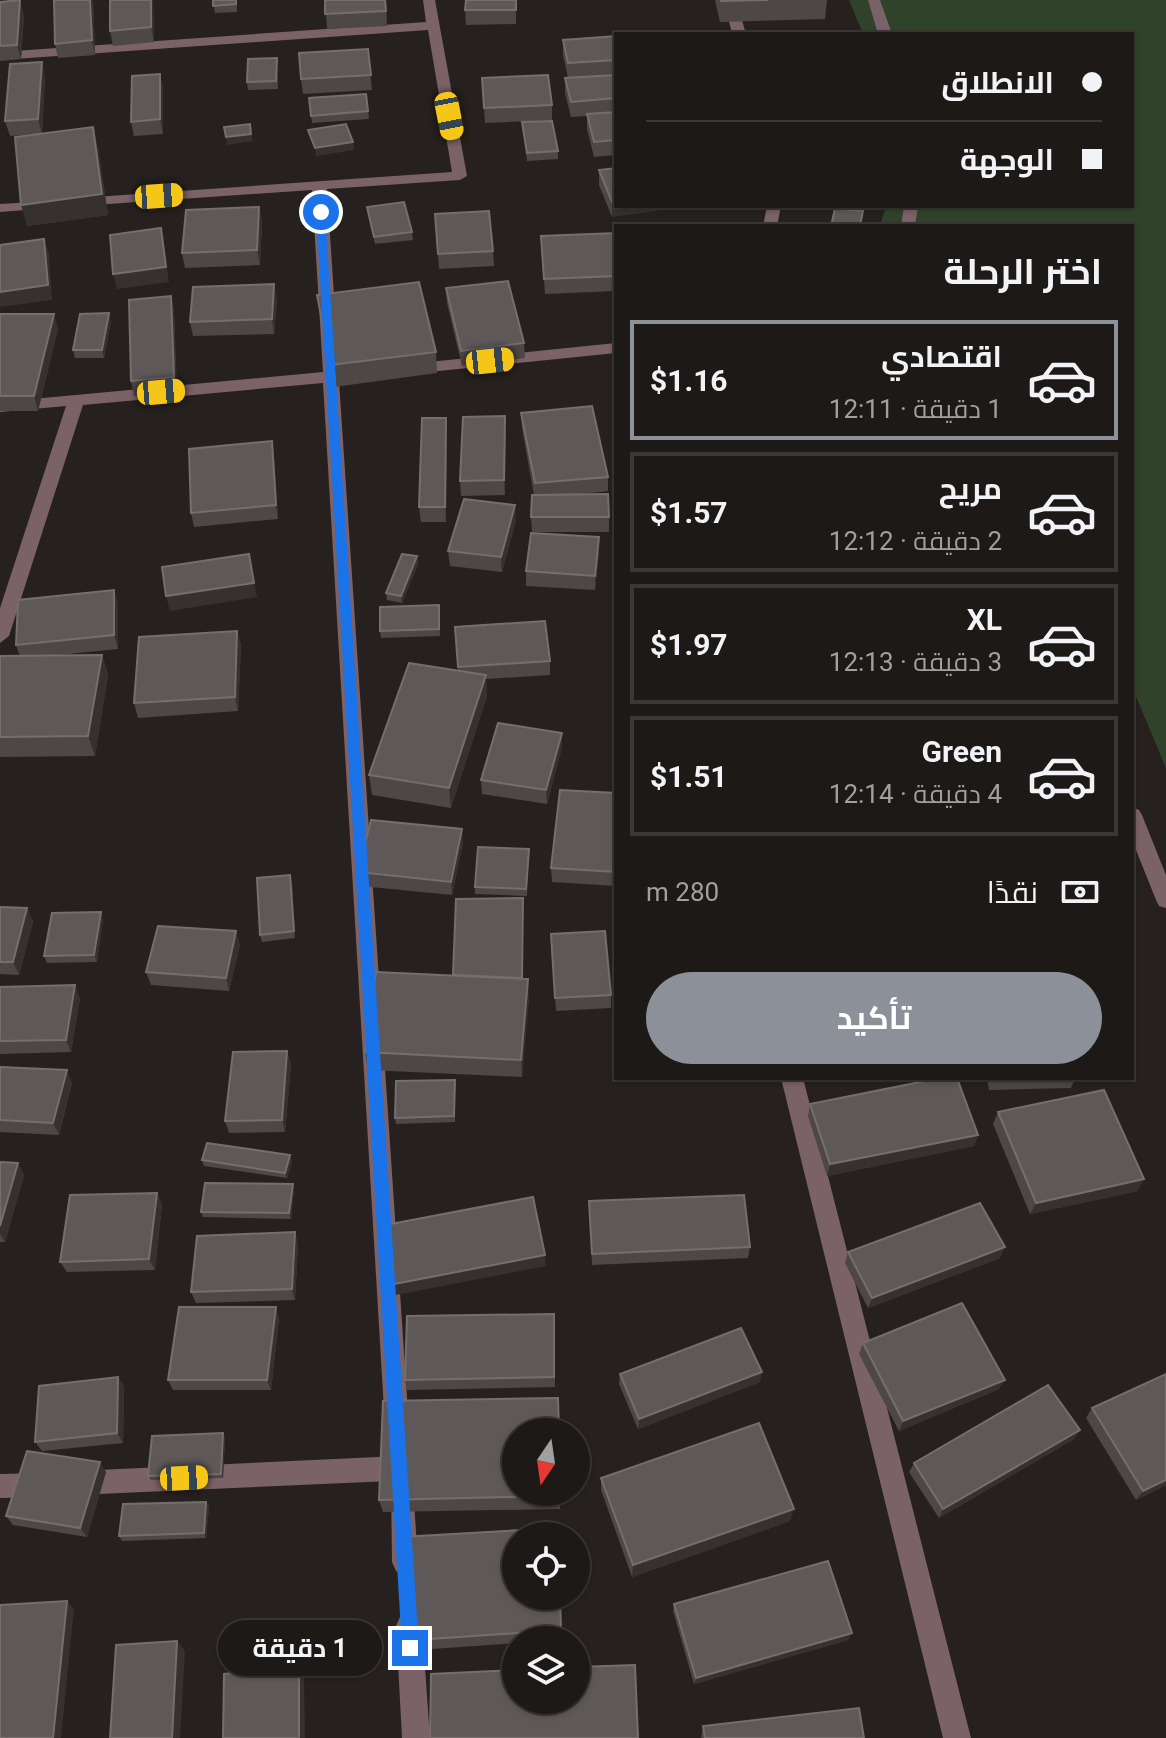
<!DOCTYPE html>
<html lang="ar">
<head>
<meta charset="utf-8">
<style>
  :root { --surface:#1c1917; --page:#252220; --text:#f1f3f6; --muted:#a0a0a1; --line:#3a3836; --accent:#8c9099 }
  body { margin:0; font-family:Roboto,Cairo,sans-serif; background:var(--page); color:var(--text); direction:rtl; height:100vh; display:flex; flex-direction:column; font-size:30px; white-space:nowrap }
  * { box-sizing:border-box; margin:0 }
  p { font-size:26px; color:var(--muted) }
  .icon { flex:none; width:44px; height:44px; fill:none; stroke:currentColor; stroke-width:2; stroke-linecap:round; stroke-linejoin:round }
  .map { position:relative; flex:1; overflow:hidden; direction:ltr }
  .side { position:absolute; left:614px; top:224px; width:520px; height:856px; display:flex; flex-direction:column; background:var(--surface); border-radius:0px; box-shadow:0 2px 6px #0004,0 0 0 2px var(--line); direction:rtl }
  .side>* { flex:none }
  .guide { position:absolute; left:614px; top:32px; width:520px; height:176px; border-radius:0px; box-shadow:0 2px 6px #0004,0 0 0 2px var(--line); direction:rtl; display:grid; align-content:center; height:176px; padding:0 32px; background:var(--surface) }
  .needle { width:52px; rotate:193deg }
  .buttons { position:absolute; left:502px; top:1418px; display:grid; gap:16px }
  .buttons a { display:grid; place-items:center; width:88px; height:88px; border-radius:50%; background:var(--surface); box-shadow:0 2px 6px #0004,0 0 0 2px var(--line); font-size:40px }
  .end { position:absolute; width:36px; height:36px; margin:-18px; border:10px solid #1a73e8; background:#fff; box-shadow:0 0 0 4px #fff }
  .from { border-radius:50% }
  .bubble { position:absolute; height:56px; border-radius:28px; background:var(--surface); box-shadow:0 2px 6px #0004,0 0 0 2px var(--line); font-size:26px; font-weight:700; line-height:56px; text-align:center; direction:rtl }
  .car { position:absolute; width:24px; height:48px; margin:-24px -12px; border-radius:10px; box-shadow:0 0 6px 2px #0007; background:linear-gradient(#f5c518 24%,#345 0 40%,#f5c518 0 76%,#345 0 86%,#f5c518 0) }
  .guide b { display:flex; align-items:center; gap:28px; height:76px; font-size:30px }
  .guide b+b { border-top:2px solid var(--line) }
  .guide i { width:20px; height:20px; background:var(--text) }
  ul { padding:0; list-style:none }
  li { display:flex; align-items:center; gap:24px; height:120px; margin:0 16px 12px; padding:0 16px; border:4px solid var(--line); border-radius:0px }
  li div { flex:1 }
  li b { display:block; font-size:30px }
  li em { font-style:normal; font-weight:700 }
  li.current { border-color:var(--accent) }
  li>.icon { width:72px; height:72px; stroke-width:1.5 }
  h2 { padding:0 32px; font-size:36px; line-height:96px }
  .pay { display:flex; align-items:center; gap:20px; height:88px; padding:0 32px; font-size:30px }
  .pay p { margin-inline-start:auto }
  .cta { display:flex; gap:16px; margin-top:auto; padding:16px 32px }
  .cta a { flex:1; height:92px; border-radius:48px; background:var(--accent); color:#fff; font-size:32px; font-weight:700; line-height:92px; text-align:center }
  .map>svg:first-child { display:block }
  .green { fill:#30432a }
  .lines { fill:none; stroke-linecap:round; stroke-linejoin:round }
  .minor { fill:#7b6168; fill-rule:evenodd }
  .wall { fill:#4d4746 }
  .shaded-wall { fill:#36312f }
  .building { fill:#5e5958; stroke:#746f6e; stroke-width:2 }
  .route { fill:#1a73e8 }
</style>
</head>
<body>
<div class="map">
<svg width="1166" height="1738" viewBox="0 0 1166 1738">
  <rect width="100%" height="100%" fill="#26211f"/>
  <path class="green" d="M 849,0 L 1166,0 L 1166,768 L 1132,687 L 1132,226 L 880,226 L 886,206 L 1132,206 L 1132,34 L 863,34 Z"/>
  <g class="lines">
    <path class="minor" d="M 423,0 L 435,0 L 467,176 L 460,180 L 327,189 L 339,371 L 349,376 L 339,381 L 409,1427 L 406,1436 L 397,1439 L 388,1436 L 385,1427 L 323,383 L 83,405 L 9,636 L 0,643 L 0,608 L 66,406 L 0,412 L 0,402 L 323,372 L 312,190 L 80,206 L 73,202 L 80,198 L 452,172 L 428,30 L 0,60 L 0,52 L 426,22 Z
      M 724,0 L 736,0 L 746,34 L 732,34 Z
      M 868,0 L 880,0 L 892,34 L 878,34 Z
      M 48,201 L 55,205 L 53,208 L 0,212 L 0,204 Z
      M 767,206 L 781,206 L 777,226 L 763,226 Z
      M 904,206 L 918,206 L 915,226 L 901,226 Z
      M 616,343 L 616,353 L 409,374 L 401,369 L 409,364 Z
      M 1132,807 L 1139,810 L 1142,815 L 1166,875 L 1166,908 L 1159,906 L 1156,900 L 1132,840 Z
      M 781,1078 L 803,1078 L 971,1738 L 943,1738 Z
      M 399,1456 L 408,1459 L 411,1468 L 408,1476 L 413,1486 L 418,1562 L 414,1571 L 405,1575 L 396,1571 L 392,1562 L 391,1481 L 76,1495 L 67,1492 L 64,1483 L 67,1474 L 76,1471 Z
      M 40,1473 L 49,1476 L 52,1485 L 49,1494 L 40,1497 L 0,1498 L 0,1474 Z
      M 409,1613 L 418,1617 L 422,1626 L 430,1738 L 402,1738 L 396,1626 L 400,1617 Z"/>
  </g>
  <path class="wall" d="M 54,0 L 93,0 L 95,55 L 58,58 L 55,44 Z
    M 153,0 L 154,42 L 113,46 L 110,31 Z
    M 213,0 L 237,0 L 237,12 L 215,13 Z
    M 325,0 L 386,0 L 387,26 L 327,29 Z
    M 516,0 L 516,24 L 466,25 L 465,10 Z
    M 715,0 L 827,0 L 825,19 L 720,22 Z
    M 0,2 L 24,15 L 21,59 L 0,61 Z
    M 616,36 L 616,155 L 594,157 L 587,129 L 587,116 L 571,117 L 565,93 L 565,78 L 568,78 L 563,55 L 563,40 Z
    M 368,49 L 372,90 L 303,94 L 301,79 Z
    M 277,58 L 278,89 L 248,90 L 247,82 Z
    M 160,74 L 163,88 L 163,134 L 134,136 L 131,122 Z
    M 45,77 L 42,134 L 98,148 L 108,215 L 27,226 L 37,134 L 10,136 L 5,121 Z
    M 482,78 L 552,105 L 552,120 L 485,123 Z
    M 366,94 L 369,119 L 312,123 L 309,98 Z
    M 522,122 L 558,151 L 558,159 L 527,161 Z
    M 616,168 L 612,217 L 599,185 L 599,170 Z
    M 259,207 L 262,222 L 260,265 L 185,268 L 182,253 Z
    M 367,207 L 412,232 L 413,240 L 375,244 Z
    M 435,214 L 493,251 L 494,266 L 439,269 Z
    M 616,233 L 616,291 L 545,294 L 541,236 Z
    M 446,288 L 524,343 L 525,358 L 462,366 L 447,303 Z
    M 317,295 L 436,352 L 437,373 L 334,387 Z
    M 171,296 L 174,311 L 177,392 L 134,396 L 131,381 Z
    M 277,299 L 274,334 L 193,336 L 190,322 Z
    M 0,314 L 58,329 L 38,411 L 0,411 Z
    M 111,321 L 104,358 L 75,358 L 73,350 Z
    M 521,413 L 608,477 L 608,491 L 574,495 L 609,517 L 609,532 L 532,532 L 531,517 L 534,495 L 522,428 Z
    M 505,416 L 505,495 L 461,496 L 460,481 Z
    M 447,433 L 446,522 L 421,522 L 419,507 Z
    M 272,441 L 274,456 L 278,519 L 194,527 L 191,513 Z
    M 516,520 L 502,572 L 450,566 L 448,551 Z
    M 599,552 L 595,590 L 526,586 L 526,571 Z
    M 417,556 L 418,564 L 402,603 L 387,600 L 386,593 Z
    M 114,590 L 118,605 L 118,649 L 58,655 L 102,655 L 108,675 L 95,756 L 0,757 L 0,656 L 20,656 L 16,645 Z
    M 439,605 L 440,636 L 381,638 L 380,631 Z
    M 455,627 L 550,661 L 550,675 L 486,679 L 487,696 L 451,808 L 372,795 L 369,775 L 458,671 Z
    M 237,631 L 241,645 L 238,711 L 138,718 L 134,703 Z
    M 562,747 L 547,804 L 482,794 L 481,780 Z
    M 616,793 L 616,886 L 552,882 L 551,868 Z
    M 463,842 L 452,895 L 361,886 L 358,872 Z
    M 529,849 L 527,896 L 475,894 L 475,887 Z
    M 292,881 L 295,938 L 262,942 L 260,935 Z
    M 0,907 L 27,908 L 33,922 L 19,975 L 0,974 Z
    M 523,911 L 523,978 L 529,997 L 522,1077 L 368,1070 L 365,1052 L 453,975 Z
    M 103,919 L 97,962 L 47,963 L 44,956 Z
    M 551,934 L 611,995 L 611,1008 L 556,1011 Z
    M 240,945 L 229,991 L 151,985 L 146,972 Z
    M 0,987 L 80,998 L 71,1052 L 0,1054 Z
    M 291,1063 L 285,1132 L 229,1133 L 225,1121 Z
    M 0,1067 L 72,1083 L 59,1135 L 0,1132 Z
    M 987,1078 L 1075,1078 L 1071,1088 L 989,1090 Z
    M 455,1080 L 455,1122 L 396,1124 L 395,1118 Z
    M 810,1104 L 978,1135 L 974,1146 L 827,1176 L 808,1116 Z
    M 998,1112 L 1138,1191 L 1030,1214 L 993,1124 Z
    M 202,1160 L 292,1161 L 287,1178 L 204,1166 Z
    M 0,1162 L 18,1163 L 24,1175 L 5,1242 L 0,1242 Z
    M 294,1190 L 291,1219 L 203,1217 L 201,1212 Z
    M 589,1201 L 750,1247 L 748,1258 L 592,1265 Z
    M 162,1204 L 155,1270 L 67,1272 L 60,1262 Z
    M 298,1243 L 295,1300 L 196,1303 L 191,1292 Z
    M 848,1252 L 1000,1258 L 868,1308 L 845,1263 Z
    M 554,1314 L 555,1387 L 407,1390 L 405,1380 Z
    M 279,1318 L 271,1390 L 173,1390 L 168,1380 Z
    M 863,1343 L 999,1389 L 899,1431 L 859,1354 Z
    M 620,1374 L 760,1382 L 638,1429 L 619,1384 Z
    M 118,1377 L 124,1387 L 123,1443 L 42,1451 L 35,1442 Z
    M 1092,1408 L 1166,1485 L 1136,1500 L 1086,1418 Z
    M 1080,1430 L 1074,1439 L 939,1518 L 909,1472 L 914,1463 Z
    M 225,1437 L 223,1478 L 151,1480 L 148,1476 Z
    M 106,1472 L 87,1537 L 13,1525 L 6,1516 Z
    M 601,1478 L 790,1521 L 632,1577 L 601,1490 Z
    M 560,1492 L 560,1509 L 383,1512 L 379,1500 Z
    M 206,1502 L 209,1506 L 206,1538 L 122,1541 L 119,1536 Z
    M 560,1596 L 562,1640 L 516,1640 L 516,1643 L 404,1651 L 401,1641 Z
    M 674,1604 L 848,1640 L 694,1684 L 673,1611 Z
    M 703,1726 L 864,1738 L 701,1738 Z"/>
  <path class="shaded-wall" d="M 20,0 L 24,15 L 21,59 L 17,45 Z
    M 90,0 L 93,0 L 95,55 L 92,40 Z
    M 151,0 L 153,0 L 154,42 L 151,27 Z
    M 42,62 L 45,77 L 42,134 L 38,119 Z
    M 160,74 L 163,88 L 163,134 L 160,119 Z
    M 93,127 L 98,148 L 108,215 L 27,226 L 21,205 Z
    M 251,134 L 253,141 L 227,145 L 226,137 Z
    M 353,142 L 354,150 L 316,156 L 315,148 Z
    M 612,202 L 616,202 L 616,206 L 693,206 L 612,217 Z
    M 259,207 L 262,222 L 260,265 L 257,250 Z
    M 161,228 L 169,282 L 117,289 L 113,274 Z
    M 44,239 L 49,254 L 52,300 L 0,307 L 0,292 Z
    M 274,284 L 277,299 L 274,334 L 272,319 Z
    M 171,296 L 174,311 L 177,392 L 174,377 Z
    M 109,313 L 111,321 L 104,358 L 102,350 Z
    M 54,314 L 58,329 L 38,411 L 34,396 Z
    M 505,416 L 506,431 L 505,495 L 504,480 Z
    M 446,418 L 447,433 L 446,522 L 445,507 Z
    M 272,441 L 274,456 L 278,519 L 276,505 Z
    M 515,505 L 516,520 L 502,572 L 501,557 Z
    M 599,537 L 599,552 L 595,590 L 595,576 Z
    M 249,554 L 257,597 L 170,611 L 166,596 Z
    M 417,556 L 418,564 L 402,603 L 401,596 Z
    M 114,590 L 118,605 L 118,649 L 114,635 Z
    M 237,631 L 241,645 L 238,711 L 235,697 Z
    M 102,655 L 108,675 L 95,756 L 88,736 Z
    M 486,675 L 487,696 L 451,808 L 449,788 Z
    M 562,733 L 562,747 L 547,804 L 546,790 Z
    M 462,829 L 463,842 L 452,895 L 451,882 Z
    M 290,875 L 292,881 L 295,938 L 294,931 Z
    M 27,908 L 33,922 L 19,975 L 13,962 Z
    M 101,912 L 103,919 L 97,962 L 94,955 Z
    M 236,931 L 240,945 L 229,991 L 226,978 Z
    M 528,979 L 529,997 L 522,1077 L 521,1060 Z
    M 75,985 L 80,998 L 71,1052 L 66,1040 Z
    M 287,1051 L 291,1063 L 285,1132 L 282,1120 Z
    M 67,1070 L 72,1083 L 59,1135 L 53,1123 Z
    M 978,1135 L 974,1146 L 827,1176 L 830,1164 Z
    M 290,1155 L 292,1161 L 287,1178 L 285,1173 Z
    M 18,1163 L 24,1175 L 5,1242 L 0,1234 L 0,1226 Z
    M 1144,1179 L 1138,1191 L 1030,1214 L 1036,1203 Z
    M 293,1184 L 294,1190 L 291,1219 L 289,1213 Z
    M 157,1193 L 162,1204 L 155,1270 L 149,1259 Z
    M 295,1232 L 298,1243 L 295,1300 L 292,1289 Z
    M 1005,1247 L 1000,1258 L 868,1308 L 872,1298 Z
    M 545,1255 L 546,1266 L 391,1296 L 389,1285 Z
    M 276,1307 L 279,1318 L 271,1390 L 267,1380 Z
    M 762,1372 L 760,1382 L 638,1429 L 639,1419 Z
    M 118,1377 L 124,1387 L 123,1443 L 117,1433 Z
    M 1005,1380 L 999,1389 L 899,1431 L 903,1421 Z
    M 1080,1430 L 1074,1439 L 939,1518 L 943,1509 Z
    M 223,1433 L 225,1437 L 223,1478 L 221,1474 Z
    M 100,1462 L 106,1472 L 87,1537 L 80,1528 Z
    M 1166,1480 L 1166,1485 L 1136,1500 L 1143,1491 Z
    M 206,1502 L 209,1506 L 206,1538 L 204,1533 Z
    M 794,1509 L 790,1521 L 632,1577 L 633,1565 Z
    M 67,1601 L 74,1609 L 61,1738 L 53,1738 Z
    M 852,1633 L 848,1640 L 694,1684 L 696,1678 Z
    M 177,1641 L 185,1651 L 180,1738 L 172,1738 Z
    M 299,1666 L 304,1676 L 305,1738 L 299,1738 Z"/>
  <path class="building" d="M 20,0 L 17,45 L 0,46 L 0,2 Z
    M 54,0 L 90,0 L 92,40 L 55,44 Z
    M 110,0 L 151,0 L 151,27 L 110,31 Z
    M 213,0 L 236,0 L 236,4 L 213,6 Z
    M 325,0 L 385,0 L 386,11 L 325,14 Z
    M 466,0 L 516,0 L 516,10 L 465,10 Z
    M 721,0 L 768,0 L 721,1 Z
    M 616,36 L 616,60 L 568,63 L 563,40 Z
    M 368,49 L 371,75 L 301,79 L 299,53 Z
    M 277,58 L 276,81 L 247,82 L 248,59 Z
    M 42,62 L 38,119 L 5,121 L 10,64 Z
    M 160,74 L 160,119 L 131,122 L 132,76 Z
    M 548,75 L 552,105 L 484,108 L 482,78 Z
    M 616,75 L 616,98 L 571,102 L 565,78 Z
    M 366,94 L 368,111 L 311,116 L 309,98 Z
    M 616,112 L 616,140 L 594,142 L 587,114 Z
    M 552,121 L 558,151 L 527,153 L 522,122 Z
    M 250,124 L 251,134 L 226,137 L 224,127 Z
    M 346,124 L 353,142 L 315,148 L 308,130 Z
    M 93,127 L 102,194 L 21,205 L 15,137 Z
    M 616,168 L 616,202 L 612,202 L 599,170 Z
    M 404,202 L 412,232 L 374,237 L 367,207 Z
    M 259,207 L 257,250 L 182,253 L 186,210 Z
    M 835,208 L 863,211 L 860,226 L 831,226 Z
    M 489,211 L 493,251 L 438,254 L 435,214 Z
    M 161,228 L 166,267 L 113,274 L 110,235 Z
    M 616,233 L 616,276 L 544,279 L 541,236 Z
    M 44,239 L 48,285 L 0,292 L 0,245 Z
    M 508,281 L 524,343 L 461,351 L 446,288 Z
    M 419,282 L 436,352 L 331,365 L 317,295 Z
    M 274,284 L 272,319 L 190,322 L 193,287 Z
    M 171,296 L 174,377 L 131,381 L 129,300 Z
    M 109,313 L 102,350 L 73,350 L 80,314 Z
    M 0,314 L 54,314 L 34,396 L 0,396 Z
    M 592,406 L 608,477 L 535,483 L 521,413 Z
    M 505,416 L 504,480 L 460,481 L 463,417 Z
    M 422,418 L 446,418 L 445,507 L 419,507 Z
    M 272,441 L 276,505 L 191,513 L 189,449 Z
    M 608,494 L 609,517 L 531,517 L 532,495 Z
    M 464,499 L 515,505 L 501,557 L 448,551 Z
    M 531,533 L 599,537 L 595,576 L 526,571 Z
    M 249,554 L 254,583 L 166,596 L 162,567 Z
    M 402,554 L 417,556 L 401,596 L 386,593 Z
    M 114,590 L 114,635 L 16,645 L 18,600 Z
    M 439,605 L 439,629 L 380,631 L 380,607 Z
    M 545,621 L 550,661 L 458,667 L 455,627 Z
    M 237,631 L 235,697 L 134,703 L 139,637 Z
    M 102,655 L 88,736 L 0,737 L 0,656 Z
    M 409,663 L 486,675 L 449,788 L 369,775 Z
    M 498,723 L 562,733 L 546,790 L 481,780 Z
    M 560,790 L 616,793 L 616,872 L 551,868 Z
    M 371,820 L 462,829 L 451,882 L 358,872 Z
    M 478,847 L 529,849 L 526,889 L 475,887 Z
    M 290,875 L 294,931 L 260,935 L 257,878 Z
    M 523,898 L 522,978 L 453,975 L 456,899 Z
    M 0,907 L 27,908 L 13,962 L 0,962 Z
    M 101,912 L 94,955 L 44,956 L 52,913 Z
    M 158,926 L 236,931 L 226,978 L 146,972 Z
    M 605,931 L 611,995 L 555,998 L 551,934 Z
    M 376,972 L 528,979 L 521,1060 L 365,1052 Z
    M 75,985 L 66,1040 L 0,1041 L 0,987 Z
    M 287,1051 L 282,1120 L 225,1121 L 233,1052 Z
    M 0,1067 L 67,1070 L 53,1123 L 0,1120 Z
    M 940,1078 L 957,1078 L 978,1135 L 830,1164 L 810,1104 Z
    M 455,1080 L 454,1116 L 395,1118 L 396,1081 Z
    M 1104,1090 L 1144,1179 L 1036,1203 L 998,1112 Z
    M 207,1143 L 290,1155 L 285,1173 L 202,1160 Z
    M 0,1162 L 18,1163 L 0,1226 Z
    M 205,1183 L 293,1184 L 289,1213 L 201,1212 Z
    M 157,1193 L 149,1259 L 60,1262 L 70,1195 Z
    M 744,1195 L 750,1247 L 592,1254 L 589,1201 Z
    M 533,1197 L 545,1255 L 389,1285 L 380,1226 Z
    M 980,1203 L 1005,1247 L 872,1298 L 848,1252 Z
    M 295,1232 L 292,1289 L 191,1292 L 197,1236 Z
    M 962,1303 L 1005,1380 L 903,1421 L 863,1343 Z
    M 179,1307 L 276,1307 L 267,1380 L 168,1380 Z
    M 554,1314 L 554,1377 L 405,1380 L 407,1316 Z
    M 741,1328 L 762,1372 L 639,1419 L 620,1374 Z
    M 1166,1374 L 1166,1480 L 1143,1491 L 1092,1408 Z
    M 118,1377 L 117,1433 L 35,1442 L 39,1386 Z
    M 1048,1385 L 1080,1430 L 943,1509 L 914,1463 Z
    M 558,1398 L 559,1432 L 516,1432 L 516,1492 L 560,1492 L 560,1496 L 379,1500 L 383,1401 Z
    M 759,1423 L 794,1509 L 633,1565 L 601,1478 Z
    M 223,1433 L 221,1474 L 148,1476 L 152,1436 Z
    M 27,1451 L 100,1462 L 80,1528 L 6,1516 Z
    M 206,1502 L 204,1533 L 119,1536 L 123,1504 Z
    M 556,1528 L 556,1536 L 516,1536 L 516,1596 L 560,1596 L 561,1630 L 401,1641 L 401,1537 Z
    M 828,1561 L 852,1633 L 696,1678 L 674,1604 Z
    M 67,1601 L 53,1738 L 0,1738 L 0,1605 Z
    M 177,1641 L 172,1738 L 110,1738 L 116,1645 Z
    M 635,1665 L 638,1738 L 430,1738 L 431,1674 L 516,1670 L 516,1700 L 576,1700 L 576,1667 Z
    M 299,1666 L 299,1738 L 223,1738 L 224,1674 Z
    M 859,1708 L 864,1738 L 705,1738 L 703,1726 Z"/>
  <path class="route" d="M 321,209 L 325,212 L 419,1648 L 410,1657 L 402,1648 L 316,212 Z"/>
</svg>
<div class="buttons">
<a><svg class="needle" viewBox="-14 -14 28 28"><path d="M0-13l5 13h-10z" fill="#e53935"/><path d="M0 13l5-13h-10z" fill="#a0a0a1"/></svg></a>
<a><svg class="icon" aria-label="locate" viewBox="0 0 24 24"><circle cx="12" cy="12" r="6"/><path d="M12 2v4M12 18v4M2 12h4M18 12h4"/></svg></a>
<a><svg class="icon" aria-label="layers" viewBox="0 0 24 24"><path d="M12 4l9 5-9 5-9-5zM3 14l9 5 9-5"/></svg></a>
</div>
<i class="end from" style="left:321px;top:212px"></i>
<i class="end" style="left:410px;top:1648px"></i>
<div class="bubble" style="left:218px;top:1620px;width:164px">1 دقيقة</div>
<i class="car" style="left:449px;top:116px;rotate:169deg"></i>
<i class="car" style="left:159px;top:196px;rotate:86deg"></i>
<i class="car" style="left:490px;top:361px;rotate:84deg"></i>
<i class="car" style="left:161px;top:392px;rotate:85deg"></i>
<i class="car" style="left:184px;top:1478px;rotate:87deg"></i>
<div class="guide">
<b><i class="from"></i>الانطلاق</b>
<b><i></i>الوجهة</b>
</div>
<section class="side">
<h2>اختر الرحلة</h2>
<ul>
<li class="current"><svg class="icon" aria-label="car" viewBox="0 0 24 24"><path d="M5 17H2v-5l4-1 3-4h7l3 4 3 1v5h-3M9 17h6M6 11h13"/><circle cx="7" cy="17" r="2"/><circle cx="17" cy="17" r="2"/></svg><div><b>اقتصادي</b><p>1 دقيقة · 12:11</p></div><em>$1.16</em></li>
<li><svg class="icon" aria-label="car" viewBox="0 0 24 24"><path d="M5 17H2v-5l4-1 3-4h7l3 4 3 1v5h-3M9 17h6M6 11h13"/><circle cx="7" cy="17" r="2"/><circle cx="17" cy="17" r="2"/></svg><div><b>مريح</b><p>2 دقيقة · 12:12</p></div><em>$1.57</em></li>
<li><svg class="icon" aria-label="car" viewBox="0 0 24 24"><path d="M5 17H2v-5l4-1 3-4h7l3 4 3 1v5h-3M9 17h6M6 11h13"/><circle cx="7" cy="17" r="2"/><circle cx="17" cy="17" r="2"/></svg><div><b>XL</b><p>3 دقيقة · 12:13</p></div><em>$1.97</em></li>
<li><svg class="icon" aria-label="car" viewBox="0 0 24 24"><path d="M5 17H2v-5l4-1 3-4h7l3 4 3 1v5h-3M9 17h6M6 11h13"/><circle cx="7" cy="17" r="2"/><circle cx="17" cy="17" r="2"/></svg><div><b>Green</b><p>4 دقيقة · 12:14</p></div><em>$1.51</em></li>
</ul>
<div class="pay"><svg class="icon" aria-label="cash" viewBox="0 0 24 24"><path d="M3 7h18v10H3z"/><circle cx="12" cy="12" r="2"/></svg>نقدًا<p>280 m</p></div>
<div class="cta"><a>تأكيد</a></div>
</section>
</div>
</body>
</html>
